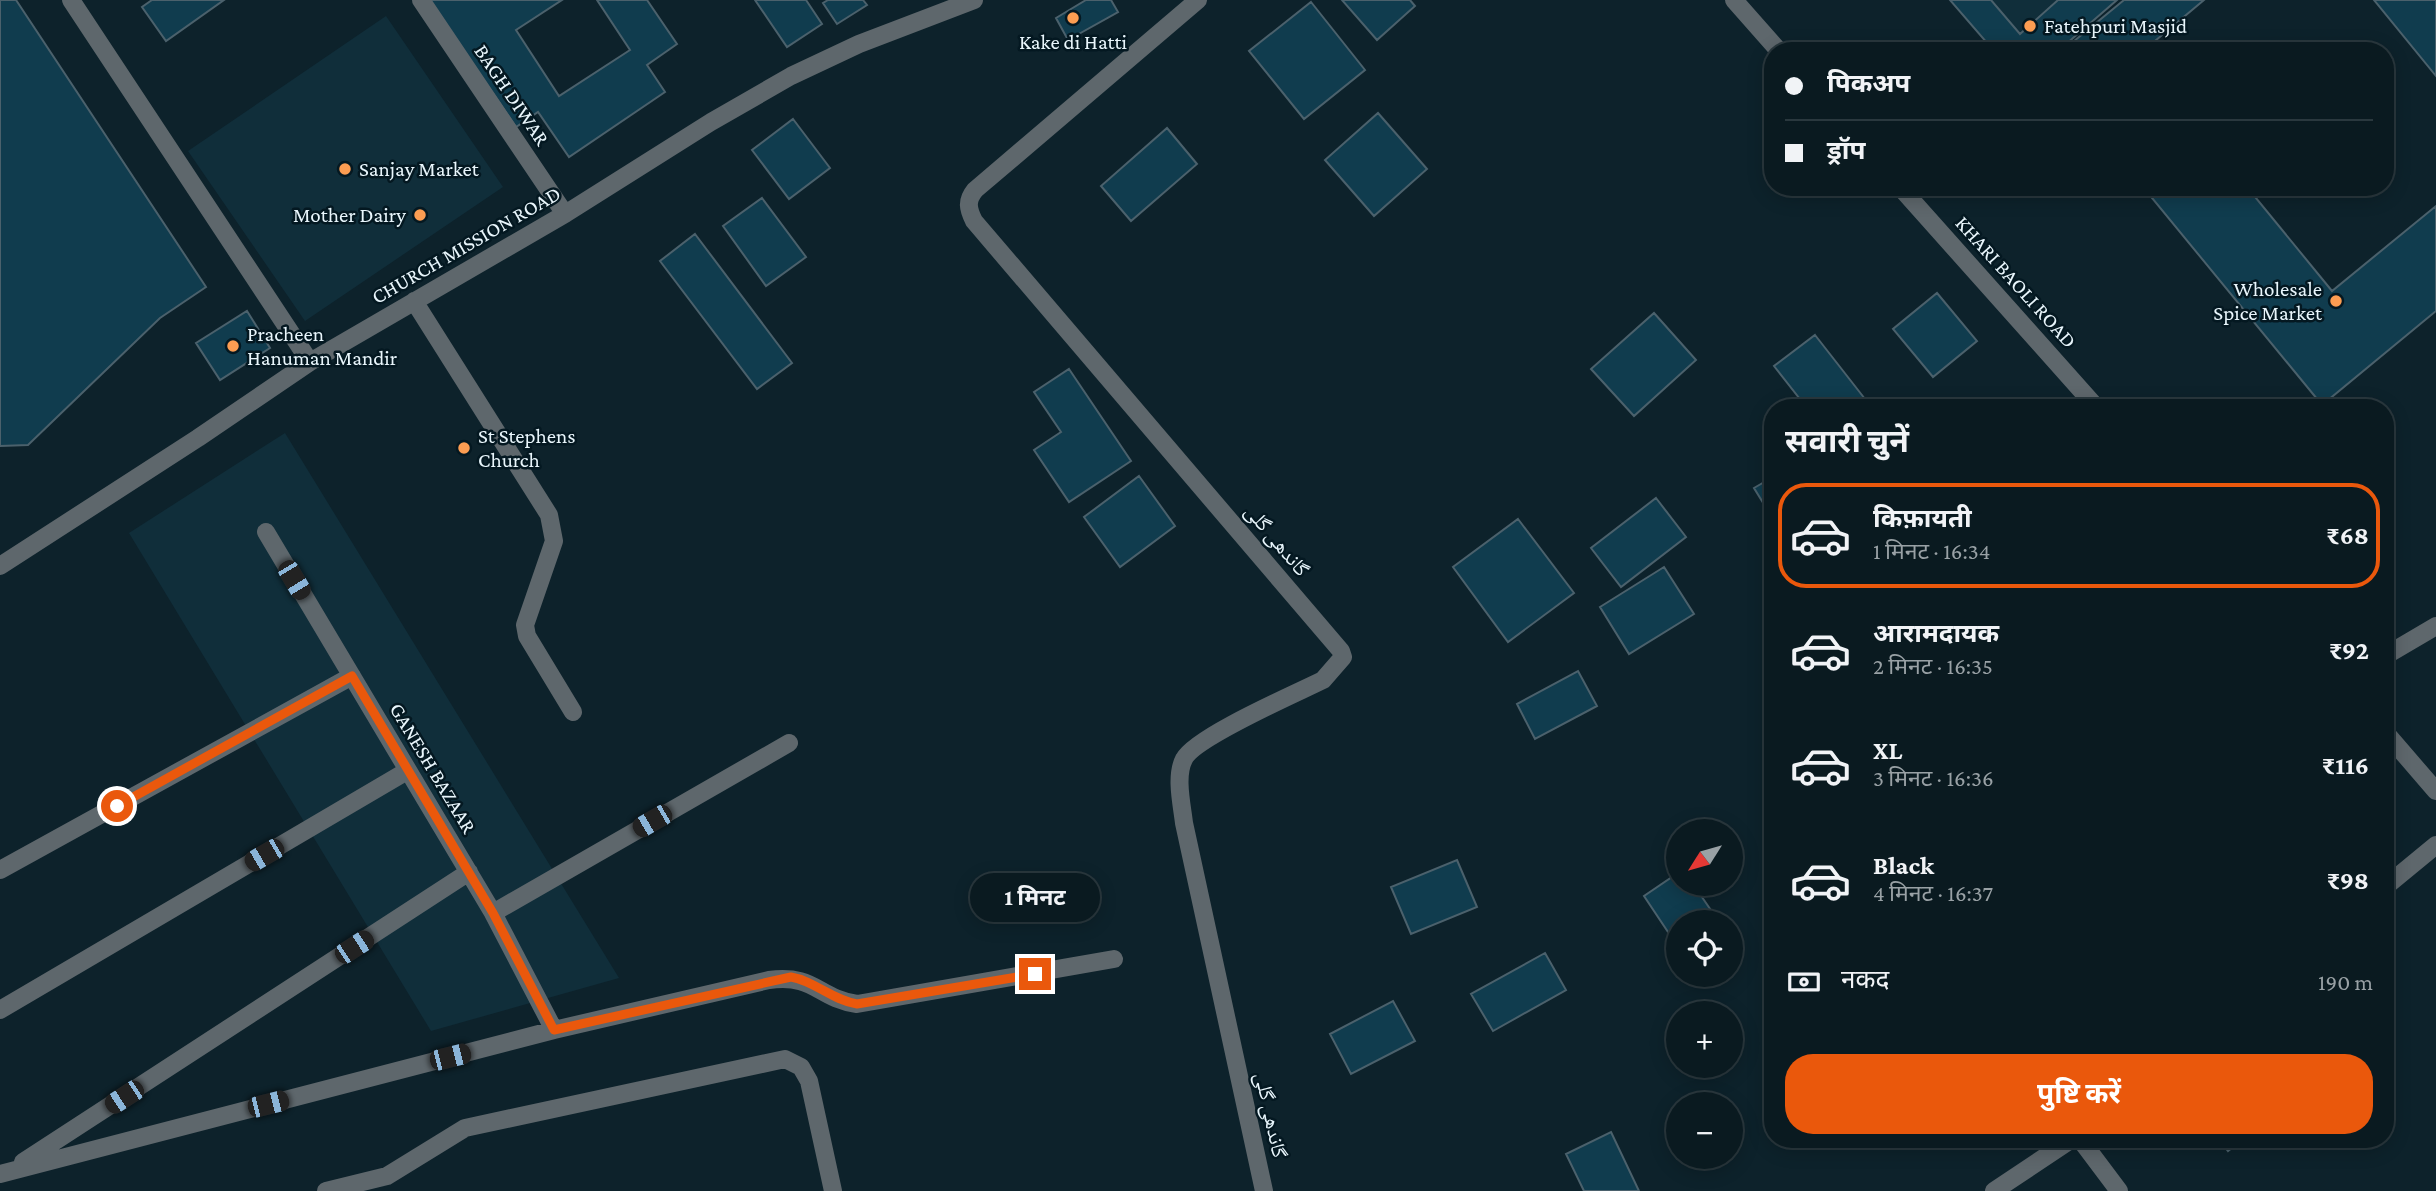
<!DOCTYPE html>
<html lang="hi">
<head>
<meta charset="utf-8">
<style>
  :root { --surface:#0a1a20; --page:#132329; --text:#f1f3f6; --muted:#99a1a5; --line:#2a383e; --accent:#ea580c }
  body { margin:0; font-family:"Crimson Pro","Noto Naskh Arabic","Noto Sans Devanagari",serif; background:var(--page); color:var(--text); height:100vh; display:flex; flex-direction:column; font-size:26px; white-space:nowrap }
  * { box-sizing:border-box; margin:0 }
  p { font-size:23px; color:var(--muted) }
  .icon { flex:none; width:38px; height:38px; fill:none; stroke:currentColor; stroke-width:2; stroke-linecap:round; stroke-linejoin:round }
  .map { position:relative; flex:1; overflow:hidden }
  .sheet { position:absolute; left:1764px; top:399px; width:630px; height:749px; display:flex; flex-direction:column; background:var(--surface); border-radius:28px; box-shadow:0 4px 18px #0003,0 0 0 2px var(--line) }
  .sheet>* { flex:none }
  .guide { position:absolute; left:1764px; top:42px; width:630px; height:154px; border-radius:28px; box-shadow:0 4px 18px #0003,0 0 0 2px var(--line); display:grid; align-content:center; height:154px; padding:0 21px; background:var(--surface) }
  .needle { width:46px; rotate:233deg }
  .controls { position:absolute; left:1666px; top:819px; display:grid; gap:14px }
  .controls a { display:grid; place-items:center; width:77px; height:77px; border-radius:50%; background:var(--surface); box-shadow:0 4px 18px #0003,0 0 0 2px var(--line); font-size:35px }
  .end { position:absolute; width:32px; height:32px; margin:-16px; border:9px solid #ea580c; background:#fff; box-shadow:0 0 0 4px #fff }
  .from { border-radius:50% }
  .bubble { position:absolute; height:49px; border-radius:24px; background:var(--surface); box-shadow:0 4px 18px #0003,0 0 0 2px var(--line); font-size:23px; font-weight:700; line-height:49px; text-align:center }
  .car { position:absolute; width:21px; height:42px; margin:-21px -10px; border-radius:9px; box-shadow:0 0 5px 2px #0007; background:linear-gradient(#222 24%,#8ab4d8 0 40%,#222 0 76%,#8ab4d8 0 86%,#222 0) }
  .guide b { display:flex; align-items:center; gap:24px; height:66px; font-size:26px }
  .guide b+b { border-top:2px solid var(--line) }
  .guide i { width:18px; height:18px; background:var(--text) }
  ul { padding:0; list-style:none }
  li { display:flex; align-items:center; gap:21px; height:105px; margin:0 14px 10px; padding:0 7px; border:4px solid transparent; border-radius:28px }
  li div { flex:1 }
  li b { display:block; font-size:26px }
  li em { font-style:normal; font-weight:700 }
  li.on { border-color:var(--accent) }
  li>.icon { width:63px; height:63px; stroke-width:1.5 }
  h2 { padding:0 21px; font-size:32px; line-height:84px }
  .pay { display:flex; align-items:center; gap:18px; height:77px; padding:0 21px; font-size:26px }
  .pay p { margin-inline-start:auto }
  .button { display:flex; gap:14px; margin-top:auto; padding:14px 21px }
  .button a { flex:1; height:80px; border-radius:28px; background:var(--accent); color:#fff; font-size:28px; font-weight:700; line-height:80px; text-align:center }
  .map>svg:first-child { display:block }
  .built { fill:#102e3a }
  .building { fill:#103c4e; stroke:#4b616c; stroke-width:2 }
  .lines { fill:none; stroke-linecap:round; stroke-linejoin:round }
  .minor { stroke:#5e676c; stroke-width:18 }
  .route { stroke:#ea580c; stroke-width:9 }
  .poi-dot { fill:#fc9d52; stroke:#041821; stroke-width:2.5 }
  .labels { text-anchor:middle; stroke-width:5; stroke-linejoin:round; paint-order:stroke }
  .poi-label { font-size:21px; fill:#e9f6fc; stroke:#041821; text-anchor:start }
  .street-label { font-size:21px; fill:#e9f6fc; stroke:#041821 }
</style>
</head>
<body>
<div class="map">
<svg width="2436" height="1191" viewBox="0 0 2436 1191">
  <rect width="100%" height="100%" fill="#0d222b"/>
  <path class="built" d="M 1950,0 L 2117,0 L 2058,51 L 1994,51 Z
    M 386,16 L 503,187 L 305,321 L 188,151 Z
    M 285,433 L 619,978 L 431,1031 L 129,533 Z"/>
  <path class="building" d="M 0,0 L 16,0 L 206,287 L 160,318 L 28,445 L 0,446 Z
    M 152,0 L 224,0 L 166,41 L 142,7 Z
    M 432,0 L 562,0 L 516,30 L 559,96 L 630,50 L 597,0 L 647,0 L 677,44 L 647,65 L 665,92 L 569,157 L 538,112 L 516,127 L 430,2 Z
    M 755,0 L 806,0 L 822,24 L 787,47 Z
    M 828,0 L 863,0 L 867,5 L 837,24 L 823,3 Z
    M 1086,0 L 1111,0 L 1118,12 L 1068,40 L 1056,18 Z
    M 1342,0 L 1410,0 L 1415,6 L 1377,40 Z
    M 1950,0 L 1991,0 L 2020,34 L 2058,0 L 2117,0 L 2058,51 L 1994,51 Z
    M 2124,0 L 2204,0 L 2143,51 L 2062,51 Z
    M 2374,0 L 2436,0 L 2436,76 Z
    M 1311,2 L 1365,70 L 1304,119 L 1249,51 Z
    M 1378,113 L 1427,169 L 1374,216 L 1325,160 Z
    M 793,119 L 830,168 L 789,199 L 752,150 Z
    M 1167,128 L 1197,164 L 1131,221 L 1101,186 Z
    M 2143,187 L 2247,187 L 2332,291 L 2436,206 L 2436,311 L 2322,405 Z
    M 762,198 L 806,257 L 766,286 L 723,226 Z
    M 695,234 L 792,363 L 757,389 L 660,261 Z
    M 1937,293 L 1977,341 L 1933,377 L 1893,329 Z
    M 247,311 L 270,348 L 220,380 L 196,343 Z
    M 1654,313 L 1696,360 L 1634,416 L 1591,369 Z
    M 1815,335 L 1865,399 L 1853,408 L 1807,408 L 1774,366 Z
    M 1069,369 L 1131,461 L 1069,502 L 1034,450 L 1061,432 L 1034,392 Z
    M 1139,476 L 1175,526 L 1120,567 L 1084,517 Z
    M 1773,477 L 1773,519 L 1754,488 Z
    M 1656,498 L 1686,537 L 1621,587 L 1591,548 Z
    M 1518,519 L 1574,593 L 1508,642 L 1453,567 Z
    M 1664,567 L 1694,614 L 1629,654 L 1600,607 Z
    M 1578,671 L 1597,706 L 1535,739 L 1517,704 Z
    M 1457,860 L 1477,907 L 1411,934 L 1391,887 Z
    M 1678,873 L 1678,884 L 1693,884 L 1719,922 L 1678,922 L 1678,947 L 1644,896 Z
    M 1545,953 L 1566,990 L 1493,1031 L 1471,994 Z
    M 1393,1001 L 1415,1041 L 1351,1074 L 1330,1034 Z
    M 1611,1132 L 1639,1191 L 1584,1191 L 1566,1154 Z
    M 2219,1139 L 2243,1139 L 2228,1151 Z"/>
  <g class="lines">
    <path class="minor" d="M 71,0 L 310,362
      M 421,0 L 565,214
      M 1198,0 L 975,190 C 966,201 968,209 974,221 L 1341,651 L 1343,657 L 1323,680 C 1297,693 1195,737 1184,759 C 1175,776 1182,805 1184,823 L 1264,1191
      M 1734,0 L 1779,51
      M 1900,187 L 2097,408
      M 414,301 L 549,515 L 554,541 L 525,625 L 527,636 L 573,712
      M 266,532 L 493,913 L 554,1030
      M 0,566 L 198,438 L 310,362 L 565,214 L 711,122 L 791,76 L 859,44 L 974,0
      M 2385,656 L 2436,626
      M 2385,732 L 2436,791
      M 0,870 L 352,676
      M 2385,887 L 2436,845
      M 493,913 L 789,743
      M 0,1010 L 407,771
      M 2080,1139 L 2119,1191
      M 23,1162 L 469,872
      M 0,1174 L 554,1030 L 769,980 C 816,974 817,998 857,1004 L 1114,959
      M 326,1191 L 387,1176 L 465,1128 L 785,1059 L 801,1067 L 809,1081 L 833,1191
      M 1994,1191 L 2072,1139"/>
  </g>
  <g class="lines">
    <path class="route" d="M 117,806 L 352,676 L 493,913 L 554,1030 L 791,977 C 815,981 832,1000 857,1004 L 1035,974"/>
  </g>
  <g class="poi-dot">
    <circle cx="1073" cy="18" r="7"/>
    <circle cx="2030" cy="26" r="7"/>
    <circle cx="345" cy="169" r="7"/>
    <circle cx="420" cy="215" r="7"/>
    <circle cx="2336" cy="301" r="7"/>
    <circle cx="233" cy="346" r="7"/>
    <circle cx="464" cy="448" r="7"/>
  </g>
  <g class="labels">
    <g class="poi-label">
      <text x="2044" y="33">Fatehpuri Masjid</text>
      <text x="1073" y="49" text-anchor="middle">Kake di Hatti</text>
      <text x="359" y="176">Sanjay Market</text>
      <text x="406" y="222" text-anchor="end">Mother Dairy</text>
      <text x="2322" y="296" text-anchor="end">Wholesale<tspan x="2322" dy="24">Spice Market</tspan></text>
      <text x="247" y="341">Pracheen<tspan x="247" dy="24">Hanuman Mandir</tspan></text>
      <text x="478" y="443">St Stephens<tspan x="478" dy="24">Church</tspan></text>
    </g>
    <g class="street-label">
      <text transform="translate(512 95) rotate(56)" y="7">BAGH DIWAR</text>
      <text transform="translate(466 245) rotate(-30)" y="7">CHURCH MISSION ROAD</text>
      <text transform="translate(2016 282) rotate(48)" y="7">KHARI BAOLI ROAD</text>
      <text transform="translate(1277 540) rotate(50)" y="7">گاندھی گلی</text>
      <text transform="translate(433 768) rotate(59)" y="7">GANESH BAZAAR</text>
      <text transform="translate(1271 1115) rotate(78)" y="7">گاندھی گلی</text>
    </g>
  </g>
</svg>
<div class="controls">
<a><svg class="needle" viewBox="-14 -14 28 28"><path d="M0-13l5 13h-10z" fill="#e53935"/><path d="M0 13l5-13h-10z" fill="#99a1a5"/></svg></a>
<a><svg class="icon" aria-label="locate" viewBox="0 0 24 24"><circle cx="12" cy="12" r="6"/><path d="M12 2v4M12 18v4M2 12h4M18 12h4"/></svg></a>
<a>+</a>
<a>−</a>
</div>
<i class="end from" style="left:117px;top:806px"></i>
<i class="end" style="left:1035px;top:974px"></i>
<div class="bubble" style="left:970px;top:873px;width:130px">1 मिनट</div>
<i class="car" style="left:294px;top:580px;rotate:149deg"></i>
<i class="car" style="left:652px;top:821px;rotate:240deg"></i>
<i class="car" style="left:264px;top:855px;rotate:240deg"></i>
<i class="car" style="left:354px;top:947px;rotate:57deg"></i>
<i class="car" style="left:450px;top:1057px;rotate:76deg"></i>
<i class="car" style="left:124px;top:1097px;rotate:237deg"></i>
<i class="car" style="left:268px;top:1104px;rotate:76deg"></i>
<div class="guide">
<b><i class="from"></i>पिकअप</b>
<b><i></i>ड्रॉप</b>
</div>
<section class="sheet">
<h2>सवारी चुनें</h2>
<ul>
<li class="on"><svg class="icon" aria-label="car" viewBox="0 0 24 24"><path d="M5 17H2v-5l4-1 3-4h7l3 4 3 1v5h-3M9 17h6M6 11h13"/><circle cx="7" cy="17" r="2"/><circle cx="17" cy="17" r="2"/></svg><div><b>किफ़ायती</b><p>1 मिनट · 16:34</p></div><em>₹68</em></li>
<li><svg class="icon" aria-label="car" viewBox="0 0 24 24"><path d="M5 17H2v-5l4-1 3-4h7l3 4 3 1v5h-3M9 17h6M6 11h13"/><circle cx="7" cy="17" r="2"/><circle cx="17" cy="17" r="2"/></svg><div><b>आरामदायक</b><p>2 मिनट · 16:35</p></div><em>₹92</em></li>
<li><svg class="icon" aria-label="car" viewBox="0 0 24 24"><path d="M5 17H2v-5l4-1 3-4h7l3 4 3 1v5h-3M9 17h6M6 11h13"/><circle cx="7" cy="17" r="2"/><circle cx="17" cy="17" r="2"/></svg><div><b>XL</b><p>3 मिनट · 16:36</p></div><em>₹116</em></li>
<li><svg class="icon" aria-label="car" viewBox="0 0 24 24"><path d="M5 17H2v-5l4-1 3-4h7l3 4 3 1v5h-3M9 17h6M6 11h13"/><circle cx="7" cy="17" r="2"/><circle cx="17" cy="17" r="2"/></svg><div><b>Black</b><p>4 मिनट · 16:37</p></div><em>₹98</em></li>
</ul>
<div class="pay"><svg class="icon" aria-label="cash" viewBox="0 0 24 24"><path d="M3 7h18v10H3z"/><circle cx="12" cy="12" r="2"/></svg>नकद<p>190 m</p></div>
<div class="button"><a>पुष्टि करें</a></div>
</section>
</div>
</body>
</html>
